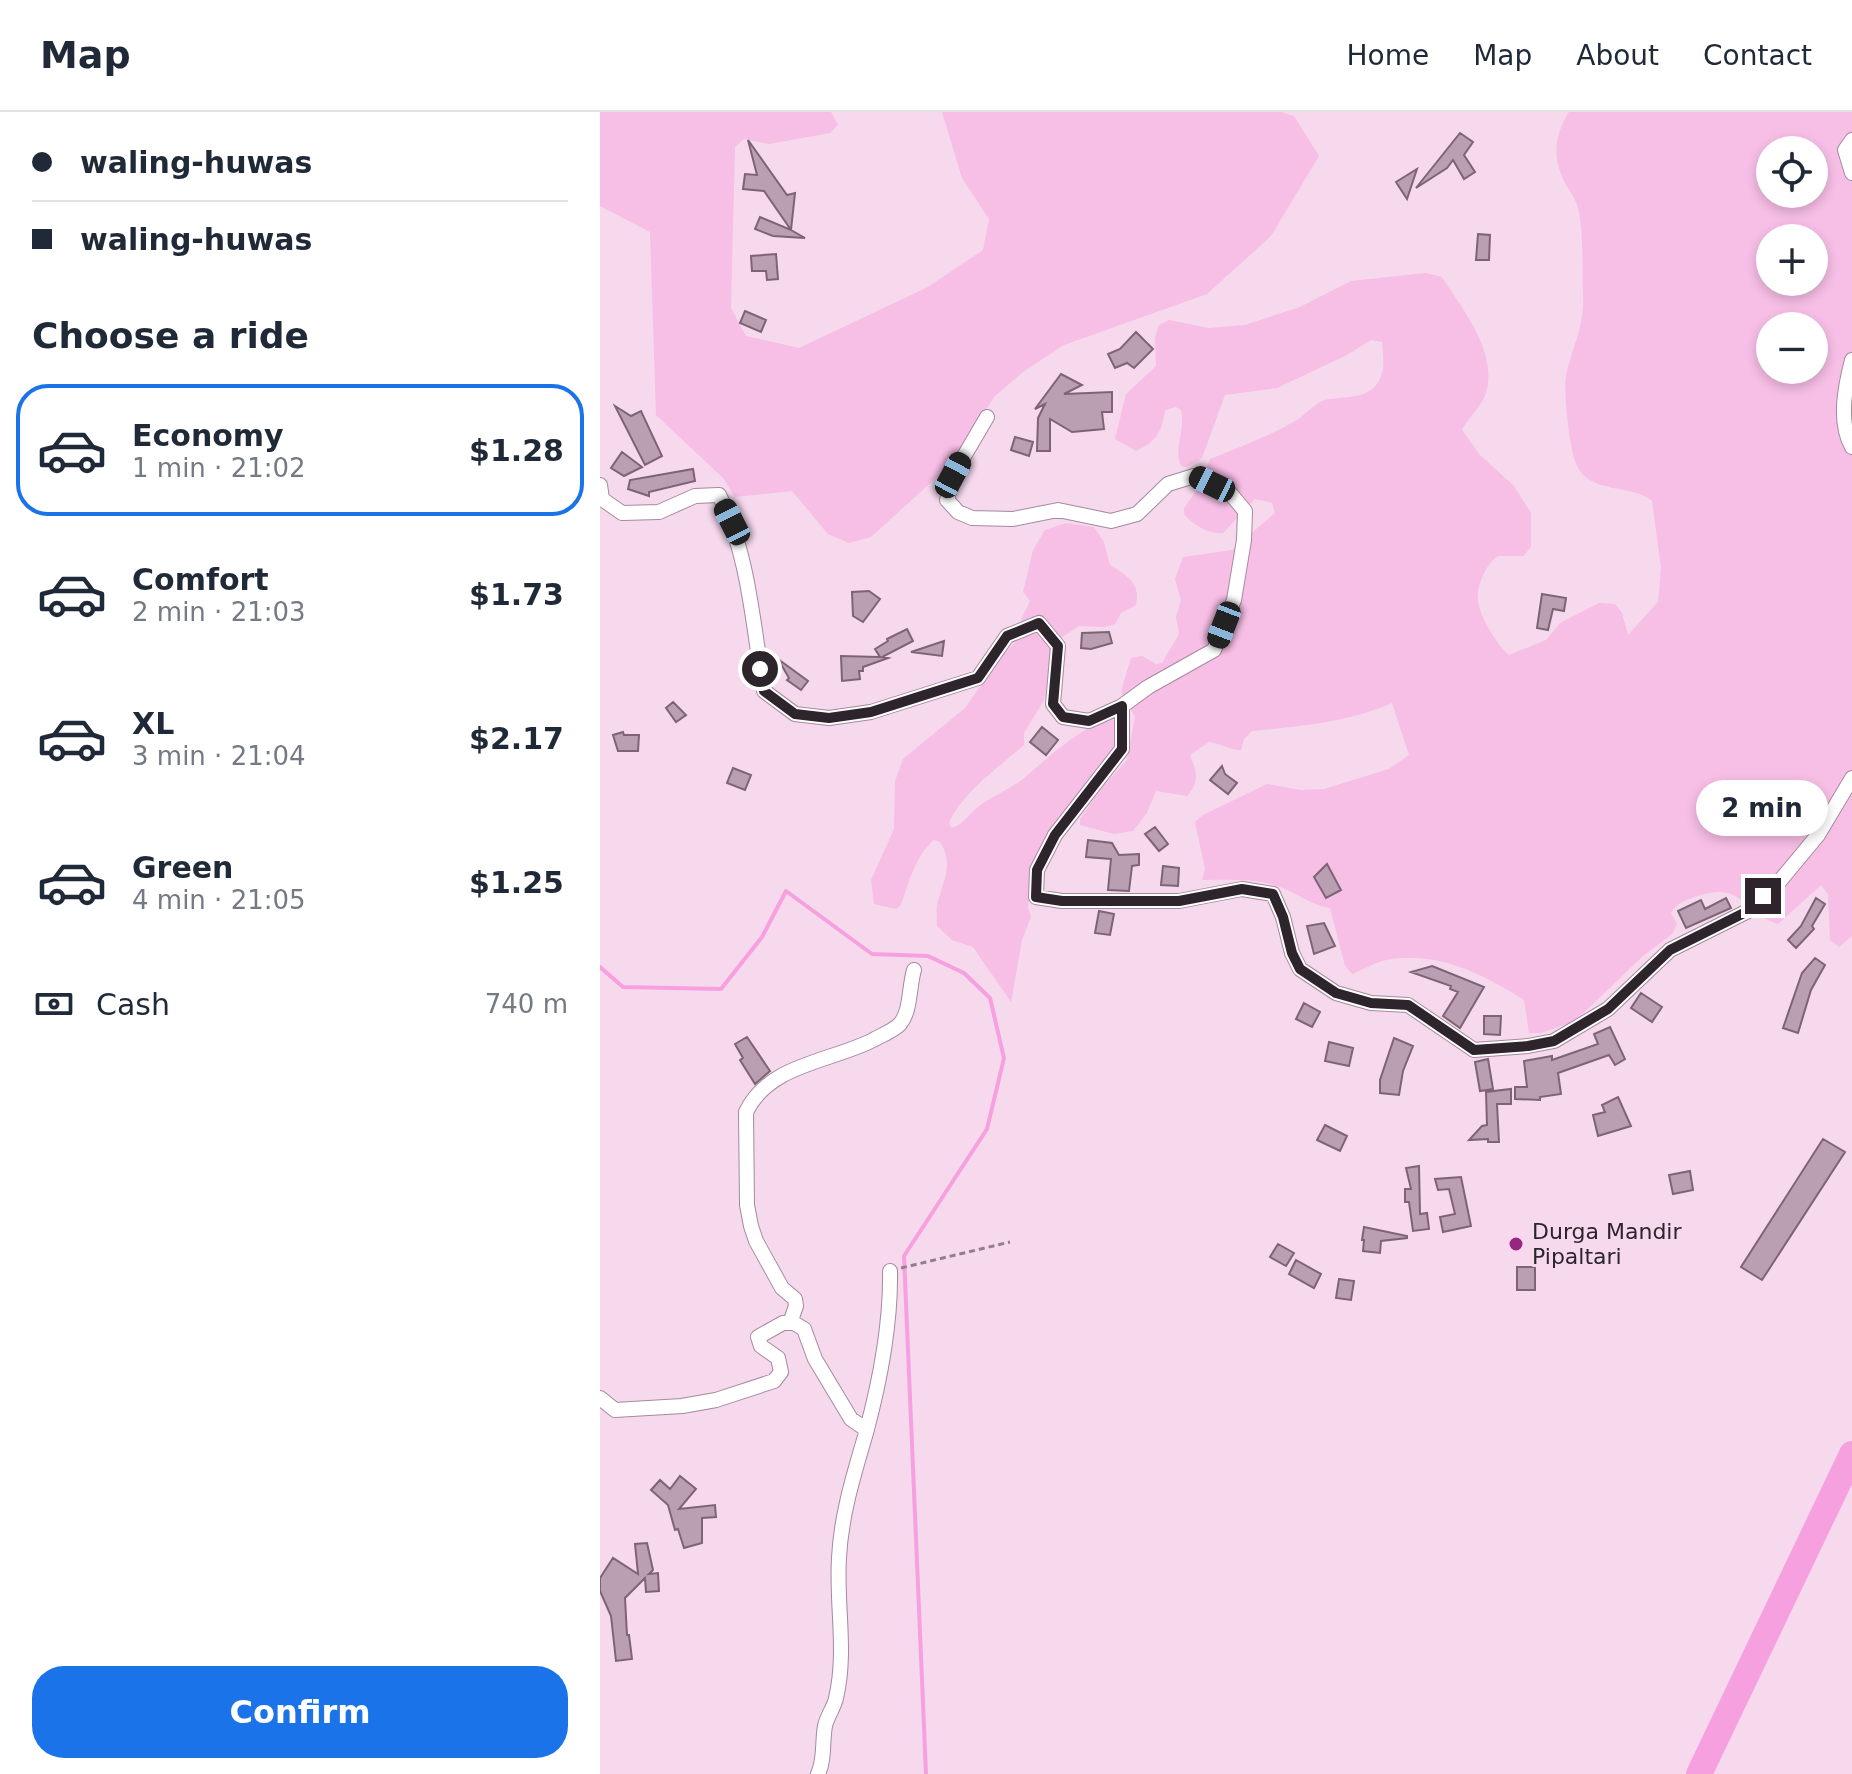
<!DOCTYPE html>
<html lang="en">
<head>
<meta charset="utf-8">
<style>
  :root { --surface:#fff; --page:#f6f6f7; --text:#1f2937; --muted:#747a83; --line:#e0e1e3; --accent:#1a73e8 }
  body { margin:0; font-family:"DejaVu Sans",sans-serif; background:var(--page); color:var(--text); height:100vh; display:flex; flex-direction:column; font-size:30px; white-space:nowrap }
  * { box-sizing:border-box; margin:0 }
  p { font-size:26px; color:var(--muted) }
  .icon { flex:none; width:44px; height:44px; fill:none; stroke:currentColor; stroke-width:2; stroke-linecap:round; stroke-linejoin:round }
  .map { position:relative; flex:1; overflow:hidden }
  .drawer { display:flex; flex-direction:column; background:var(--surface); width:600px }
  .drawer>* { flex:none }
  .guide { display:grid; align-content:center; height:176px; padding:0 32px; background:var(--surface) }
  .tools { position:absolute; left:1156px; top:24px; display:grid; gap:16px }
  .tools a { display:grid; place-items:center; width:72px; height:72px; border-radius:50%; background:var(--surface); box-shadow:0 4px 12px #0003; font-size:40px }
  .end { position:absolute; width:36px; height:36px; margin:-18px; border:10px solid #2e242b; background:#fff; box-shadow:0 0 0 4px #fff }
  .from { border-radius:50% }
  .bubble { position:absolute; height:56px; border-radius:28px; background:var(--surface); box-shadow:0 4px 12px #0003; font-size:26px; font-weight:700; line-height:56px; text-align:center }
  .car { position:absolute; width:24px; height:48px; margin:-24px -12px; border-radius:10px; box-shadow:0 0 6px 2px #0007; background:linear-gradient(#222 24%,#8ab4d8 0 40%,#222 0 76%,#8ab4d8 0 86%,#222 0) }
  .guide b { display:flex; align-items:center; gap:28px; height:76px; font-size:30px }
  .guide b+b { border-top:2px solid var(--line) }
  .guide i { width:20px; height:20px; background:var(--text) }
  ul { padding:0; list-style:none }
  li { display:flex; align-items:center; gap:24px; height:132px; margin:0 16px 12px; padding:0 16px; border:4px solid transparent; border-radius:32px }
  li div { flex:1 }
  li b { display:block; font-size:30px }
  li em { font-style:normal; font-weight:700 }
  li.on { border-color:var(--accent) }
  li>.icon { width:72px; height:72px; stroke-width:1.5 }
  h2 { padding:0 32px; font-size:36px; line-height:96px }
  .pay { display:flex; align-items:center; gap:20px; height:88px; padding:0 32px; font-size:30px }
  .pay p { margin-inline-start:auto }
  .cta { display:flex; gap:16px; margin-top:auto; padding:16px 32px }
  .cta a { flex:1; height:92px; border-radius:32px; background:var(--accent); color:#fff; font-size:32px; font-weight:700; line-height:92px; text-align:center }
  header { display:flex; align-items:center; gap:48px; box-sizing:border-box; height:112px; padding:0 40px; background:var(--surface); border-bottom:2px solid var(--line) }
  header strong { font-size:38px }
  nav { display:flex; gap:44px; margin-inline-start:auto; font-size:28px }
  main { display:flex; flex:1; min-height:0 }
  .map>svg:first-child { display:block }
  .green { fill:#f7bee6; fill-rule:evenodd }
  .lines { fill:none; stroke-linecap:round; stroke-linejoin:round }
  .stream { stroke:#f6a0df; stroke-width:4 }
  .river { stroke:#f6a0df; stroke-width:26 }
  .building { fill:#ba9fb2; stroke:#7d6475; stroke-width:2 }
  .minor-casing { stroke:#a48a9c; stroke-width:16 }
  .path { stroke:#927f8c; stroke-width:3; stroke-dasharray:6 4; stroke-linecap:butt }
  .minor { stroke:#fff; stroke-width:14 }
  .route { stroke:#2e242b; stroke-width:10 }
  .poi-dot { fill:#992582; stroke:#f6d9ed; stroke-width:3 }
  .labels { text-anchor:middle; stroke-width:6; stroke-linejoin:round; paint-order:stroke }
  .poi-label { font-size:22px; fill:#2e242b; stroke:#f6d9ed; text-anchor:start }
</style>
</head>
<body>
<header>
<strong>Map</strong>
<nav><a>Home</a><a>Map</a><a>About</a><a>Contact</a></nav>
</header>
<main>
<section class="drawer">
<div class="guide">
<b><i class="from"></i>waling-huwas</b>
<b><i></i>waling-huwas</b>
</div>
<h2>Choose a ride</h2>
<ul>
<li class="on"><svg class="icon" aria-label="car" viewBox="0 0 24 24"><path d="M5 17H2v-5l4-1 3-4h7l3 4 3 1v5h-3M9 17h6M6 11h13"/><circle cx="7" cy="17" r="2"/><circle cx="17" cy="17" r="2"/></svg><div><b>Economy</b><p>1 min · 21:02</p></div><em>$1.28</em></li>
<li><svg class="icon" aria-label="car" viewBox="0 0 24 24"><path d="M5 17H2v-5l4-1 3-4h7l3 4 3 1v5h-3M9 17h6M6 11h13"/><circle cx="7" cy="17" r="2"/><circle cx="17" cy="17" r="2"/></svg><div><b>Comfort</b><p>2 min · 21:03</p></div><em>$1.73</em></li>
<li><svg class="icon" aria-label="car" viewBox="0 0 24 24"><path d="M5 17H2v-5l4-1 3-4h7l3 4 3 1v5h-3M9 17h6M6 11h13"/><circle cx="7" cy="17" r="2"/><circle cx="17" cy="17" r="2"/></svg><div><b>XL</b><p>3 min · 21:04</p></div><em>$2.17</em></li>
<li><svg class="icon" aria-label="car" viewBox="0 0 24 24"><path d="M5 17H2v-5l4-1 3-4h7l3 4 3 1v5h-3M9 17h6M6 11h13"/><circle cx="7" cy="17" r="2"/><circle cx="17" cy="17" r="2"/></svg><div><b>Green</b><p>4 min · 21:05</p></div><em>$1.25</em></li>
</ul>
<div class="pay"><svg class="icon" aria-label="cash" viewBox="0 0 24 24"><path d="M3 7h18v10H3z"/><circle cx="12" cy="12" r="2"/></svg>Cash<p>740 m</p></div>
<div class="cta"><a>Confirm</a></div>
</section>
<div class="map">
<svg width="1252" height="1662" viewBox="0 0 1252 1662">
  <rect width="100%" height="100%" fill="#f6d9ed"/>
  <path class="green" d="M 0,0 L 231,0 L 238,13 L 230,21 L 169,32 L 144,27 L 135,35 L 131,196 L 146,224 L 199,236 L 328,175 L 383,138 L 389,107 L 362,66 L 342,0 L 681,0 L 694,4 L 719,44 L 671,124 L 607,182 L 464,233 L 423,260 L 395,284 L 348,355 L 271,425 L 249,431 L 228,422 L 192,379 L 135,385 L 123,366 L 56,303 L 50,120 L 0,94 Z
    M 969,0 L 1252,0 L 1252,824 L 1239,835 L 1230,828 L 1228,782 L 1221,773 L 1178,812 C 1142,801 1144,769 1097,784 C 1084,789 1078,790 1071,801 L 1077,812 L 1072,822 L 1043,844 L 975,909 L 941,921 L 929,921 L 924,888 C 881,861 834,837 782,849 C 772,852 762,858 752,862 L 745,854 L 730,796 C 710,793 696,780 677,774 C 653,766 627,768 602,768 L 605,757 L 595,710 L 603,703 L 667,672 L 701,678 L 724,677 L 789,657 L 809,643 L 792,591 C 746,611 700,614 652,619 L 644,627 L 641,638 C 629,638 621,631 609,630 L 590,643 C 597,661 600,669 587,684 L 556,679 L 547,701 L 533,719 L 514,722 L 480,713 L 480,707 L 501,677 L 527,648 L 535,605 L 521,579 L 531,546 L 542,544 L 556,552 L 562,551 L 579,522 L 576,505 L 581,488 L 575,467 L 583,445 L 632,438 L 675,401 L 672,391 L 655,387 L 623,421 C 610,423 592,412 584,402 L 584,396 L 597,378 L 610,347 C 639,335 668,325 695,309 C 705,304 714,291 725,288 C 742,284 765,288 777,272 C 786,260 783,245 782,230 L 771,228 L 745,244 L 677,276 L 625,283 L 602,346 L 587,355 L 581,354 C 573,336 586,318 581,298 L 576,295 L 565,298 C 562,320 556,330 536,339 L 515,327 L 526,282 L 556,254 L 555,225 L 559,213 L 569,208 L 609,216 L 645,213 L 700,195 L 751,169 L 826,161 L 842,165 C 863,198 898,240 886,281 C 882,295 868,305 862,318 L 880,343 L 914,374 L 931,401 L 931,435 L 923,444 L 898,444 C 886,452 876,474 878,489 C 880,505 897,533 909,543 L 946,528 L 960,511 L 999,491 L 1015,492 L 1022,501 L 1028,523 L 1058,490 L 1061,456 L 1052,389 C 1032,372 990,382 977,354 C 970,340 963,280 966,264 C 972,234 985,216 983,181 C 982,155 984,120 978,96 C 976,87 968,77 964,69 C 952,43 955,23 969,0 ZM 1170,38 L 1214,38 L 1214,82 L 1170,82 ZM 1170,126 L 1214,126 L 1214,170 L 1170,170 ZM 1170,214 L 1214,214 L 1214,258 L 1170,258 Z
    M 466,411 L 494,415 L 504,430 L 510,453 C 527,464 541,471 536,493 L 521,501 L 515,512 L 503,515 L 479,514 L 455,530 L 444,588 L 424,621 L 424,633 C 398,656 364,679 349,710 L 351,716 C 364,713 370,700 380,693 C 394,684 410,677 423,667 C 450,644 476,619 509,606 L 519,610 L 517,639 L 433,754 L 428,795 L 431,805 L 422,828 L 411,890 L 373,835 L 352,828 L 337,814 C 337,807 336,800 337,794 C 342,770 355,753 340,730 L 334,728 C 315,744 309,770 301,793 L 296,797 L 274,792 L 271,768 L 294,717 L 295,669 L 303,647 L 365,596 L 403,542 L 426,520 L 420,510 L 430,489 L 423,480 L 433,438 L 445,418 Z"/>
  <g class="lines">
    <path class="stream" d="M 0,855 L 23,875 L 121,877 L 162,825 L 186,779 L 272,842 L 328,844 L 364,861 L 390,886 L 404,946 L 387,1017 L 304,1144 L 326,1662"/>
    <path class="river" d="M 1099,1662 L 1252,1342"/>
  </g>
  <path class="building" d="M 860,21 L 873,30 L 864,43 L 875,60 L 864,67 L 853,48 L 847,56 L 816,76 Z
    M 148,28 L 187,83 L 195,81 L 191,118 L 205,126 L 173,124 L 155,117 L 160,105 L 191,118 L 164,79 L 143,77 L 145,62 L 157,63 Z
    M 817,57 L 807,87 L 796,70 Z
    M 878,122 L 890,123 L 889,148 L 876,148 Z
    M 176,142 L 178,167 L 167,168 L 166,159 L 152,159 L 151,144 Z
    M 145,199 L 166,208 L 161,220 L 140,211 Z
    M 536,220 L 553,237 L 534,256 L 527,251 L 515,256 L 508,242 L 520,237 Z
    M 461,262 L 482,273 L 464,282 L 512,280 L 512,300 L 502,300 L 504,317 L 472,320 L 450,307 L 450,339 L 437,339 L 438,306 L 445,292 L 435,297 Z
    M 15,294 L 31,304 L 41,299 L 62,344 L 45,353 Z
    M 415,325 L 433,330 L 429,344 L 411,338 Z
    M 22,340 L 42,355 L 24,364 L 11,356 Z
    M 93,357 L 95,369 L 49,380 L 49,384 L 28,377 L 30,368 Z
    M 269,479 L 280,487 L 263,510 L 253,504 L 252,480 Z
    M 942,482 L 966,486 L 964,499 L 953,497 L 948,518 L 937,516 Z
    M 307,517 L 313,529 L 282,545 L 288,546 L 263,555 L 263,559 L 259,559 L 260,567 L 242,569 L 241,544 L 280,545 L 275,537 L 288,529 L 287,527 Z
    M 509,520 L 512,531 L 491,537 L 481,536 L 482,521 Z
    M 344,529 L 342,544 L 311,540 Z
    M 178,547 L 208,569 L 201,578 L 187,568 L 189,566 Z
    M 73,590 L 86,603 L 76,610 L 66,596 Z
    M 442,615 L 458,628 L 446,643 L 430,630 Z
    M 23,620 L 24,623 L 39,623 L 38,639 L 18,639 L 13,623 Z
    M 622,654 L 625,662 L 637,671 L 628,682 L 610,668 Z
    M 133,656 L 151,663 L 145,678 L 127,671 Z
    M 555,715 L 568,732 L 559,739 L 545,722 Z
    M 488,728 L 512,731 L 519,743 L 539,742 L 539,753 L 532,754 L 529,779 L 508,778 L 511,747 L 486,745 Z
    M 727,752 L 741,778 L 726,786 L 714,765 Z
    M 563,754 L 579,756 L 578,774 L 561,773 Z
    M 1126,786 L 1131,796 L 1086,816 L 1078,799 L 1101,788 L 1105,797 Z
    M 1216,786 L 1225,792 L 1212,814 L 1214,817 L 1196,836 L 1188,828 L 1201,814 Z
    M 499,799 L 514,802 L 510,823 L 495,821 Z
    M 724,811 L 735,834 L 714,842 L 707,814 Z
    M 1215,846 L 1225,853 L 1211,878 L 1198,921 L 1183,916 L 1202,861 Z
    M 832,854 L 884,875 L 860,916 L 843,904 L 858,880 L 850,877 L 851,874 L 811,860 Z
    M 1041,881 L 1062,895 L 1052,910 L 1031,896 Z
    M 704,891 L 720,900 L 712,915 L 696,907 Z
    M 884,904 L 901,904 L 900,923 L 884,922 Z
    M 1010,915 L 1025,947 L 1015,953 L 1009,943 L 958,961 L 961,982 L 940,985 L 940,988 L 915,987 L 915,975 L 927,975 L 924,949 L 952,944 L 952,948 L 998,932 L 994,922 Z
    M 147,925 L 170,959 L 155,972 L 140,948 L 143,946 L 135,932 Z
    M 794,926 L 813,934 L 803,959 L 799,983 L 780,981 L 780,968 Z
    M 729,930 L 753,936 L 749,954 L 725,949 Z
    M 888,947 L 893,977 L 880,979 L 875,950 Z
    M 911,977 L 911,992 L 897,992 L 899,1030 L 888,1030 L 888,1027 L 869,1028 L 882,1014 L 887,1013 L 886,980 Z
    M 1018,985 L 1031,1014 L 998,1024 L 993,1003 L 1005,1000 L 1002,993 Z
    M 725,1013 L 747,1024 L 740,1039 L 717,1028 Z
    M 1223,1027 L 1245,1040 L 1162,1168 L 1141,1155 Z
    M 819,1054 L 820,1102 L 827,1101 L 829,1117 L 813,1119 L 809,1090 L 805,1090 L 805,1077 L 811,1077 L 806,1056 Z
    M 1090,1059 L 1093,1078 L 1073,1082 L 1069,1063 Z
    M 861,1065 L 871,1114 L 843,1120 L 840,1105 L 855,1102 L 849,1077 L 838,1078 L 835,1067 Z
    M 764,1115 L 807,1124 L 807,1126 L 781,1129 L 780,1141 L 763,1139 L 764,1128 L 762,1128 Z
    M 678,1132 L 694,1141 L 686,1154 L 670,1145 Z
    M 696,1148 L 721,1162 L 714,1176 L 689,1162 Z
    M 917,1155 L 935,1155 L 935,1178 L 917,1178 Z
    M 739,1167 L 754,1169 L 751,1188 L 736,1186 Z
    M 80,1364 L 96,1377 L 79,1397 L 115,1393 L 116,1405 L 102,1406 L 102,1431 L 84,1436 L 78,1417 L 75,1418 L 68,1393 L 51,1378 L 60,1368 L 70,1377 Z
    M 47,1431 L 53,1458 L 49,1462 L 58,1461 L 59,1479 L 46,1480 L 45,1466 L 25,1486 L 27,1523 L 29,1523 L 32,1547 L 16,1549 L 11,1504 L 0,1479 L 0,1466 L 13,1446 L 38,1462 L 35,1432 Z"/>
  <g class="lines">
    <defs>
      <path id="minor" d="M 1252,28 L 1245,38 L 1252,61
        M 1252,248 C 1245,275 1238,310 1252,335
        M 387,305 L 353,363 L 347,388 L 358,400 L 372,406 L 413,407 L 458,398 L 511,409 L 537,402 L 568,372 L 594,364 L 630,381 L 645,399 L 644,428 L 634,488 L 614,538 L 548,575 L 522,594
        M 0,373 L 2,387 L 22,401 L 59,400 L 95,384 L 119,383 C 149,442 153,514 164,579 L 195,602 L 229,606 L 271,600 L 378,566 L 407,524 L 439,511 L 458,534 L 453,592 L 463,605 L 489,609 L 522,594 L 522,637 L 455,723 L 437,758 L 436,785 L 462,789 L 579,789 L 642,777 L 673,782 L 683,805 L 692,841 L 700,857 L 736,881 L 771,891 L 808,893 L 874,938 L 928,934 L 954,929 L 1008,897 L 1070,838 L 1148,799 L 1179,770 L 1218,723 L 1252,666
        M 190,1211 L 196,1194 L 195,1187 L 182,1176 L 156,1129 L 151,1114 L 147,1093 L 146,1000 C 169,952 230,950 273,928 C 282,923 293,919 300,912 C 311,899 309,874 314,858
        M 0,1286 L 15,1298 L 82,1294 L 116,1288 L 174,1269 L 181,1260 L 178,1246 L 161,1234 L 158,1225 L 183,1211 L 194,1211 L 204,1217 L 215,1247 L 251,1307 L 267,1318
        M 218,1662 C 225,1647 222,1630 225,1614 C 227,1604 234,1596 236,1586 C 247,1540 236,1492 239,1446 C 241,1403 254,1362 266,1321 C 280,1269 291,1213 290,1159"/>
    </defs>
    <use href="#minor" class="minor-casing"/>
    <path class="path" d="M 301,1156 L 410,1130"/>
    <use href="#minor" class="minor"/>
  </g>
  <g class="lines">
    <path class="route" d="M 160,557 L 164,579 L 195,602 L 229,606 L 271,600 L 378,566 L 407,524 L 439,511 L 458,534 L 453,592 L 463,605 L 489,609 L 522,594 L 522,637 L 455,723 L 437,758 L 436,785 L 462,789 L 579,789 L 642,777 L 673,782 L 683,805 L 692,841 L 700,857 L 736,881 L 771,891 L 808,893 L 874,938 L 928,934 L 954,929 L 1008,897 L 1070,838 L 1148,799 L 1163,784"/>
  </g>
  <circle class="poi-dot" cx="916" cy="1132" r="8"/>
  <g class="labels">
    <g class="poi-label">
      <text x="932" y="1127">Durga Mandir<tspan x="932" dy="25">Pipaltari</tspan></text>
    </g>
  </g>
</svg>
<div class="tools">
<a><svg class="icon" aria-label="locate" viewBox="0 0 24 24"><circle cx="12" cy="12" r="6"/><path d="M12 2v4M12 18v4M2 12h4M18 12h4"/></svg></a>
<a>+</a>
<a>−</a>
</div>
<i class="end from" style="left:160px;top:557px"></i>
<i class="end" style="left:1163px;top:784px"></i>
<div class="bubble" style="left:1096px;top:668px;width:132px">2 min</div>
<i class="car" style="left:353px;top:363px;rotate:28deg"></i>
<i class="car" style="left:612px;top:372px;rotate:296deg"></i>
<i class="car" style="left:132px;top:410px;rotate:333deg"></i>
<i class="car" style="left:624px;top:513px;rotate:201deg"></i>
</div>
</main>
</body>
</html>
